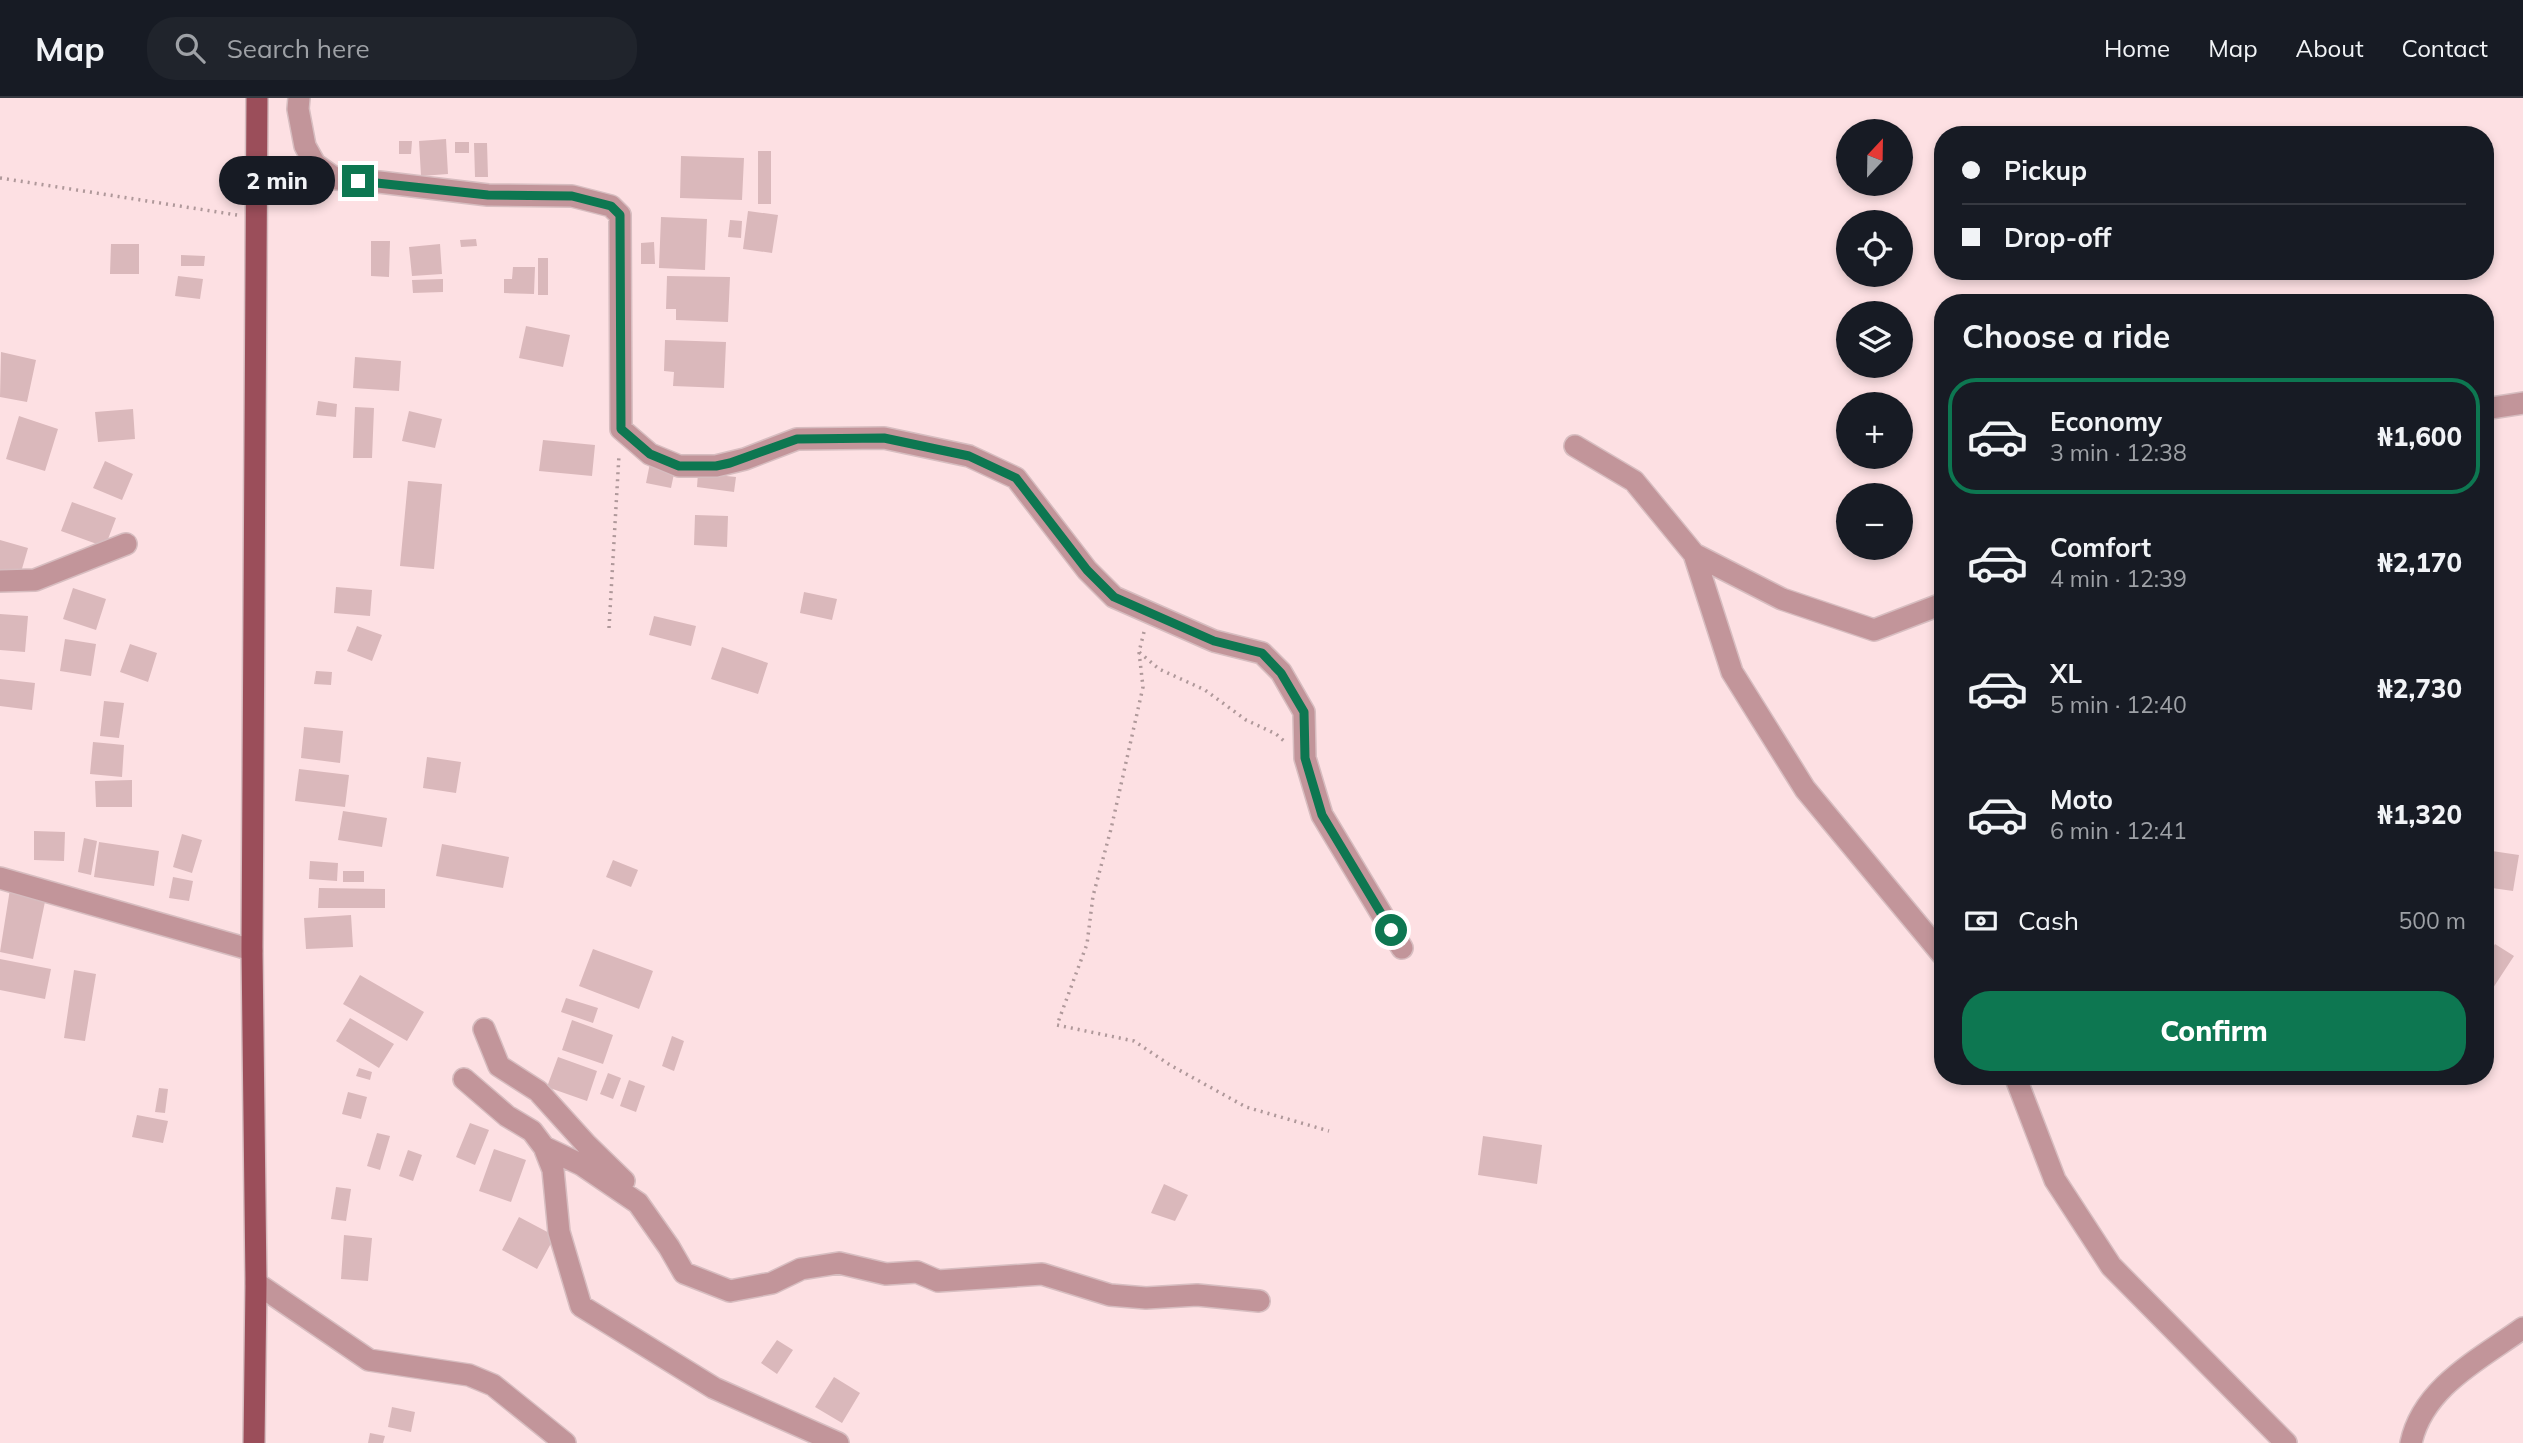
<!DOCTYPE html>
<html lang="en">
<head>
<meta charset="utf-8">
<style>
  :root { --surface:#171b24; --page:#20242c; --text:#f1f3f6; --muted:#9ea1a6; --line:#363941; --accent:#0d7751 }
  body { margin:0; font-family:Mulish,sans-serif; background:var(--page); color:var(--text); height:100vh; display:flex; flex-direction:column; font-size:26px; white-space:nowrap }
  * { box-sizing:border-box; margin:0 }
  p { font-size:23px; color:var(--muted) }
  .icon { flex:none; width:38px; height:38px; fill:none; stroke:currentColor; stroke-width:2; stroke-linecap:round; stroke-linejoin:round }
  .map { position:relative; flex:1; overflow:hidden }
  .drawer { position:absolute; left:1934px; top:196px; width:560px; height:791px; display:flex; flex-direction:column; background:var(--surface); border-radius:28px; box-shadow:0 4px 10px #0003 }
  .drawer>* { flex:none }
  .guide { position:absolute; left:1934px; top:28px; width:560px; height:154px; border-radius:28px; box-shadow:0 4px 10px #0003; display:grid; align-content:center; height:154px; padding:0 28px; background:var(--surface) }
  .needle { width:46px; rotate:22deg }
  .tools { position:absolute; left:1836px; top:21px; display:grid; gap:14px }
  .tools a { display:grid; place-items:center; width:77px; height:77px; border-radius:50%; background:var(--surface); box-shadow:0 4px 10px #0003; font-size:35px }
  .end { position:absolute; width:32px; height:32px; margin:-16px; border:9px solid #0d7751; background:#fff; box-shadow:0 0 0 4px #fff }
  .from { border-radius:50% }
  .bubble { position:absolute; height:49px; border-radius:24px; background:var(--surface); box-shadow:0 4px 10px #0003; font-size:23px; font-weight:800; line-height:49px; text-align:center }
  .guide b { display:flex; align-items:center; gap:24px; height:66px; font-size:26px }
  .guide b+b { border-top:2px solid var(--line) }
  .guide i { width:18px; height:18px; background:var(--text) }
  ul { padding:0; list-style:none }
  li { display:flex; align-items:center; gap:21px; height:116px; margin:0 14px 10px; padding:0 14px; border:4px solid transparent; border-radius:28px }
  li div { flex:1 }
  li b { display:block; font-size:26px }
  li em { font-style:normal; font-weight:800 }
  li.on { border-color:var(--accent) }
  li>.icon { width:63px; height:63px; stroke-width:1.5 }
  h2 { padding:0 28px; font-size:32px; line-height:84px }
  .pay { display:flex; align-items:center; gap:18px; height:77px; padding:0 28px; font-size:26px }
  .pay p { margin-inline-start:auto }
  .button { display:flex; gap:14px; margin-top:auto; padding:14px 28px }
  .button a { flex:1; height:80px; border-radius:28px; background:var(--accent); color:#fff; font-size:28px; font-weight:800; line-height:80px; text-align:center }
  header { display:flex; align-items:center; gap:42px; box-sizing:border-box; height:98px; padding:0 35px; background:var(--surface); border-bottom:2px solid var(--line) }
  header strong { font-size:33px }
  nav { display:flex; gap:38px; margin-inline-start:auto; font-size:24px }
  .search { width:490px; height:63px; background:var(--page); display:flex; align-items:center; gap:18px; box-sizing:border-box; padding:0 24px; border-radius:28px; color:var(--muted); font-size:26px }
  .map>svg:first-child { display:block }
  .building { fill:#dab8bb }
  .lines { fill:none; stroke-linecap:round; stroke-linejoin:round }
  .street-casing { stroke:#d7bdc0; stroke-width:24 }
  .primary-casing { stroke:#d7bdc0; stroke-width:24 }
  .path { stroke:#af989a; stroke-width:3.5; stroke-dasharray:2 5; stroke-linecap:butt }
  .street { stroke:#c2959a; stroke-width:21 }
  .primary { stroke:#9b4e5a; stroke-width:21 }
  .route { stroke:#0d7751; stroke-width:9 }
</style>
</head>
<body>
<header>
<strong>Map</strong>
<div class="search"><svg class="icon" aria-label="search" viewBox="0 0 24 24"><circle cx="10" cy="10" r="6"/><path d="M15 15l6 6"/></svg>Search here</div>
<nav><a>Home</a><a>Map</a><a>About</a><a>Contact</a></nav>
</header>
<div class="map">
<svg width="2523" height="1345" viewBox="0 0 2523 1345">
  <rect width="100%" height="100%" fill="#fde0e3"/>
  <path class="building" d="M 446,41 L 448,76 L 421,78 L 419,43 Z
    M 399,43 L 412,43 L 411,56 L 399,56 Z
    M 455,44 L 469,44 L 469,55 L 455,55 Z
    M 474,45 L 487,45 L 488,79 L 475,79 Z
    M 758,53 L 771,53 L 771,106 L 758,106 Z
    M 681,58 L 744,60 L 742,102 L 680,100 Z
    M 748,113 L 778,117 L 772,155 L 743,151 Z
    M 661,119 L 707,121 L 705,172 L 659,170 Z
    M 730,122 L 742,123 L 741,140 L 728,139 Z
    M 476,141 L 477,148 L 461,149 L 460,142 Z
    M 371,143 L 390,143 L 389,179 L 371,178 Z
    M 654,144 L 655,166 L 641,166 L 641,145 Z
    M 111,146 L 139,146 L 139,176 L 110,176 Z
    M 440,146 L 442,176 L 412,178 L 409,149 Z
    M 181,157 L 205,158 L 204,168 L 181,168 Z
    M 538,160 L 548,160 L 548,197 L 538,197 Z
    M 513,169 L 535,169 L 534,196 L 504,195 L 504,181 L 512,181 Z
    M 178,178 L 203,181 L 200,201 L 175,198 Z
    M 667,178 L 730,179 L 728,224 L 676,222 L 676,211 L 666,211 Z
    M 443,181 L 443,194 L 413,195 L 412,182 Z
    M 526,228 L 570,237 L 563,269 L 519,260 Z
    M 665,242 L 726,244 L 724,290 L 673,288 L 674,274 L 664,273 Z
    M 1,254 L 36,262 L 27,304 L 0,299 Z
    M 355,259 L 401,263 L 399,293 L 353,290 Z
    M 318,303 L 337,306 L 336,319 L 316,317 Z
    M 355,309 L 374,310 L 372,360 L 353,360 Z
    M 133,311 L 135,341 L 98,344 L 95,314 Z
    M 409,313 L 442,321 L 435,350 L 402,343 Z
    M 19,318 L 58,331 L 45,373 L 6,361 Z
    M 543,342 L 595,347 L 592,378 L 539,373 Z
    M 105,363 L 133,376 L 122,402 L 93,390 Z
    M 650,365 L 675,371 L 671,390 L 646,385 Z
    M 698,375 L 736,379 L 734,394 L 697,389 Z
    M 408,383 L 442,386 L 434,471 L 400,468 Z
    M 72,404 L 116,420 L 105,449 L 61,433 Z
    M 695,417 L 728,418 L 727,449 L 694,447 Z
    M 0,442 L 28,450 L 19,481 L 0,475 Z
    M 336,489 L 372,492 L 370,518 L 334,515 Z
    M 73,490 L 106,501 L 96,532 L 63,521 Z
    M 804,494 L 837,501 L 832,522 L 800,515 Z
    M 0,516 L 28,518 L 25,554 L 0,552 Z
    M 654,518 L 696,528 L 691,548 L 649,537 Z
    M 357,528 L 382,537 L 372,563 L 347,553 Z
    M 65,541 L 96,546 L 91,578 L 60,573 Z
    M 130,546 L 157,555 L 148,584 L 120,574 Z
    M 722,549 L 768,565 L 758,596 L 711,581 Z
    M 316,573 L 332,574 L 331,587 L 314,586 Z
    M 0,581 L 35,585 L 32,612 L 0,608 Z
    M 104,603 L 124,605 L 119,640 L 100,638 Z
    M 304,629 L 343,633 L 340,665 L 301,660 Z
    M 93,644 L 124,647 L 122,679 L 90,676 Z
    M 427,659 L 461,664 L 456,695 L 423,690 Z
    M 299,671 L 349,677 L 345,709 L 295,703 Z
    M 132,682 L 132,709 L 96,709 L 95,683 Z
    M 343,713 L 387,720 L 382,749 L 338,742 Z
    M 34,733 L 65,734 L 64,763 L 34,762 Z
    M 182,736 L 202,742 L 192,775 L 173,769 Z
    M 84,740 L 97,743 L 91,777 L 78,774 Z
    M 99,744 L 159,753 L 154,788 L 94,779 Z
    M 442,746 L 509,759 L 503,790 L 436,778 Z
    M 2485,752 L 2519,757 L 2513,793 L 2485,789 Z
    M 613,762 L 638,772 L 631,789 L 606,779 Z
    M 310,763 L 338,765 L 337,783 L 309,781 Z
    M 343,773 L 364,773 L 364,784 L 343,784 Z
    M 173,779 L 193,783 L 189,803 L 169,800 Z
    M 319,790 L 385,791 L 385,810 L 318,810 Z
    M 10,791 L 46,799 L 33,861 L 0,854 Z
    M 351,817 L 353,849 L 306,851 L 304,820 Z
    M 2495,846 L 2514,858 L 2491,893 L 2485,889 L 2485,863 Z
    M 593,851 L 653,873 L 639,911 L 579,888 Z
    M 0,861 L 51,871 L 45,901 L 0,892 Z
    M 74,872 L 96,876 L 85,943 L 64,940 Z
    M 360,877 L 424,914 L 407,943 L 343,906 Z
    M 566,900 L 598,910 L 593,925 L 561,914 Z
    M 350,920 L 394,946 L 379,970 L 336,943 Z
    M 572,922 L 613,937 L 603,966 L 562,952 Z
    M 672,938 L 684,943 L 674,973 L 662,968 Z
    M 558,959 L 597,973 L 587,1003 L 547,989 Z
    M 359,970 L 372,974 L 370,982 L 356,978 Z
    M 608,975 L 621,980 L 613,1001 L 600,996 Z
    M 629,982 L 645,988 L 636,1014 L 620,1008 Z
    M 159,990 L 168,991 L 165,1015 L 155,1014 Z
    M 348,994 L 367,999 L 361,1021 L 342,1016 Z
    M 137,1017 L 168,1023 L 163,1045 L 132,1039 Z
    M 470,1025 L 489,1032 L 475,1067 L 456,1059 Z
    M 377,1035 L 390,1038 L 380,1072 L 367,1068 Z
    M 1483,1038 L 1542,1047 L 1537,1086 L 1478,1077 Z
    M 494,1051 L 526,1062 L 511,1104 L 479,1093 Z
    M 408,1052 L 422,1057 L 413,1083 L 399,1078 Z
    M 1164,1086 L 1188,1097 L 1175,1123 L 1151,1115 Z
    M 336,1089 L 351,1091 L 346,1123 L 331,1121 Z
    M 519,1119 L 555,1138 L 537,1171 L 502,1152 Z
    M 344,1137 L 372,1140 L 368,1183 L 341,1181 Z
    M 777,1242 L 793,1252 L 777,1276 L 761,1265 Z
    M 834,1279 L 860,1295 L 842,1325 L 815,1309 Z
    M 392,1309 L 415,1314 L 411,1334 L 388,1329 Z
    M 370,1335 L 385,1338 L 383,1345 L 368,1345 Z"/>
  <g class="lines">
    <defs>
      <path id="street" d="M 299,0 L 298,11 L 305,48 L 315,66 L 336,81 L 379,84 L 488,97 L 572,98 L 611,108 L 620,117 L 621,331 L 650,356 L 679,368 L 716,368 L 745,361 L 797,341 L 884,340 L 969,358 L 1016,380 L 1087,472 L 1114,499 L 1214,543 L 1262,555 L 1281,574 L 1304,614 L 1305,660 L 1322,717 L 1402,850
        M 2485,311 L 2523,305
        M 1575,348 L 1634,383 L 1694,456 L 1732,574 L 1805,691 L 1942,856
        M 1694,456 L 1782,501 L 1874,532 L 1942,506
        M 0,483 L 35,482 L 126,446
        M 0,780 L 252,852
        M 484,931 L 499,968 L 538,993 L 586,1046 L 624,1083
        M 2015,978 L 2055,1082 L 2111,1168 L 2286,1345
        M 464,981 L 507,1018 L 532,1033 L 544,1049 L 582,1067 L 638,1105 L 669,1149 L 684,1175 L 730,1193 L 772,1185 L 801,1171 L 839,1165 L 886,1176 L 917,1174 L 938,1183 L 1042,1176 L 1110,1197 L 1146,1200 L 1197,1197 L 1259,1203
        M 544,1049 L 553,1072 L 559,1134 L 581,1208 L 714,1290 L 838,1345
        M 256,1185 L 369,1262 L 469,1277 L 493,1287 L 565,1345
        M 2411,1345 C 2423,1289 2480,1261 2523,1230"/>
      <path id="primary" d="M 254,1345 L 256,1185 L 252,852 L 257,0"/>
    </defs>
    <use href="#street" class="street-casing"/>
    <use href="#primary" class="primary-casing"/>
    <path class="path" d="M 0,80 L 237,117
      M 609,530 L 619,357
      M 1144,534 L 1139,554 L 1159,571 L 1205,592 L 1246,622 L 1276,636 L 1284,643
      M 1139,554 L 1143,589 L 1111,731 L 1093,798 L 1087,846 L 1057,927 L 1134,943 L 1170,967 L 1246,1009 L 1329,1033"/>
    <use href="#street" class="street"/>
    <use href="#primary" class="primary"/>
  </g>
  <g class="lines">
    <path class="route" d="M 358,83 L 488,97 L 572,98 L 611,108 L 620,117 L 621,331 L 650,356 L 679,368 L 716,368 L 730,365 L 797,341 L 884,340 L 969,358 L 1016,380 L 1087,472 L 1114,499 L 1214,543 L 1262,555 L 1281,575 L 1304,614 L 1305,660 L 1322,717 L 1391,832"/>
  </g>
</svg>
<div class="tools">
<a><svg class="needle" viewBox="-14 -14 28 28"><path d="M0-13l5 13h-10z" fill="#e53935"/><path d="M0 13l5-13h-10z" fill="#9ea1a6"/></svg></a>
<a><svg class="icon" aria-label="locate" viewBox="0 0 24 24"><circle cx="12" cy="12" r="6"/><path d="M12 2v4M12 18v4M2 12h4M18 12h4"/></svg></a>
<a><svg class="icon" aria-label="layers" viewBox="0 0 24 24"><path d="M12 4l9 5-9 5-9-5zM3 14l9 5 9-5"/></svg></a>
<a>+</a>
<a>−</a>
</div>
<i class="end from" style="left:1391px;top:832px"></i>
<i class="end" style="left:358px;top:83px"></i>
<div class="bubble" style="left:219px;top:58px;width:116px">2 min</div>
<div class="guide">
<b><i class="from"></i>Pickup</b>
<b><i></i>Drop-off</b>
</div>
<section class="drawer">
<h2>Choose a ride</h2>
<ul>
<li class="on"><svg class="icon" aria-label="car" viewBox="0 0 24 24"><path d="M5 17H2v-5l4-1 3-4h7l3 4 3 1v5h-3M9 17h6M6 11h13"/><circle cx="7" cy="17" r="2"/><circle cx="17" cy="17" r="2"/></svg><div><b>Economy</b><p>3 min · 12:38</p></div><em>₦1,600</em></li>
<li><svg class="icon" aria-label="car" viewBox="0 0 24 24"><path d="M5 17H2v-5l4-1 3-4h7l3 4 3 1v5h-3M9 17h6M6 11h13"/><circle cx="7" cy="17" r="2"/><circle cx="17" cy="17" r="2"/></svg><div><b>Comfort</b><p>4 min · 12:39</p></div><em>₦2,170</em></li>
<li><svg class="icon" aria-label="car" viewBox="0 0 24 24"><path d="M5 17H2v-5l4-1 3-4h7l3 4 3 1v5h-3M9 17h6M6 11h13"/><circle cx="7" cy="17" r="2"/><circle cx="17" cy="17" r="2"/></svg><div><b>XL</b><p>5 min · 12:40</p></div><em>₦2,730</em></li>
<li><svg class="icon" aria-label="car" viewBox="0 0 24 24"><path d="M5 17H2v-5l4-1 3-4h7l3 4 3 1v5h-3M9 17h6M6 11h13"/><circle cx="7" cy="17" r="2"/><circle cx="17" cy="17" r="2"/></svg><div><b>Moto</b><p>6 min · 12:41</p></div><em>₦1,320</em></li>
</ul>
<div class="pay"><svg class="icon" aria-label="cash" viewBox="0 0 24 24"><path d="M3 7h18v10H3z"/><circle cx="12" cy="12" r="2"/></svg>Cash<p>500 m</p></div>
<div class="button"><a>Confirm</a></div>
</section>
</div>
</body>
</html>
